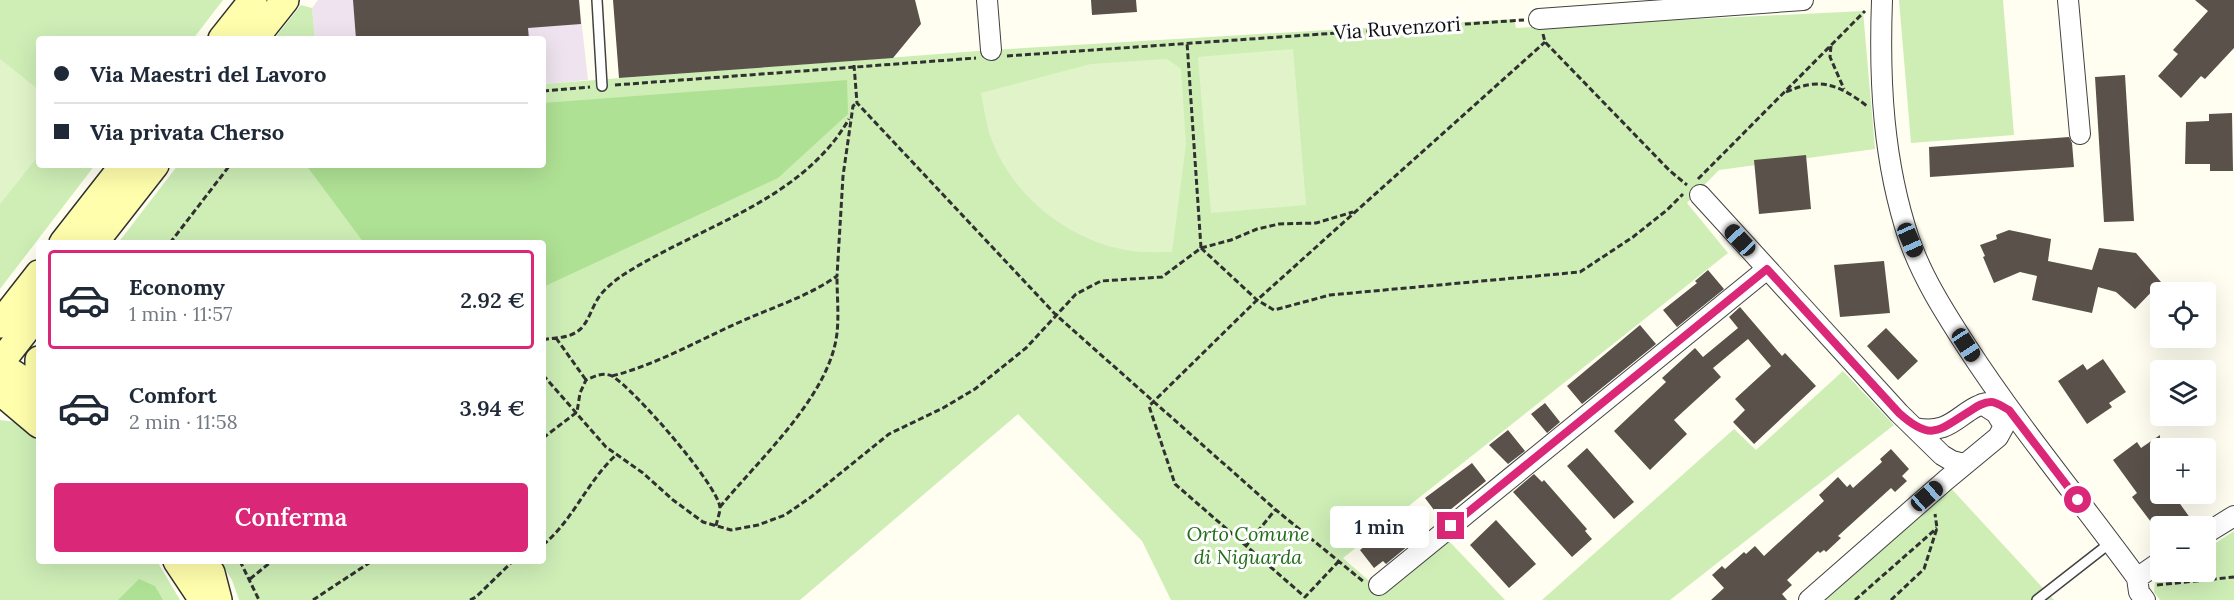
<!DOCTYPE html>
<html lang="it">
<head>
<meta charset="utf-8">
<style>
  :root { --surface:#fff; --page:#f6f6f7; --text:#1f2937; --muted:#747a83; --line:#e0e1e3; --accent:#db2777 }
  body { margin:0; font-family:Lora,serif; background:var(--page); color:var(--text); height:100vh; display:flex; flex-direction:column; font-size:22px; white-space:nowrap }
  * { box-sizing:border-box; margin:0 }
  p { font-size:20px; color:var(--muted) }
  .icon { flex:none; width:33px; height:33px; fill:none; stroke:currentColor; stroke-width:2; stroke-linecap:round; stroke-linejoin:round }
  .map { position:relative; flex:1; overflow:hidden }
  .drawer { position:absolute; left:36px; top:240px; width:510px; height:324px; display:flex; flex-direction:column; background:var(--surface); border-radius:6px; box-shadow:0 6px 24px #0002 }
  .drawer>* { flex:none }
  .banner { position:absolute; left:36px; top:36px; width:510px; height:132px; border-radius:6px; box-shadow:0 6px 24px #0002; display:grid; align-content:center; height:132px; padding:0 18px; background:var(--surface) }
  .controls { position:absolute; left:2150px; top:282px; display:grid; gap:12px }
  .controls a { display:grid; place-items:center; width:66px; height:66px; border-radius:6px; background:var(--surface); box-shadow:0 6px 24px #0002; font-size:30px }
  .end { position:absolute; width:27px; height:27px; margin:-14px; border:8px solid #db2777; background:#fff; box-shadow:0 0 0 3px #fff }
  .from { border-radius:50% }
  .bubble { position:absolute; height:42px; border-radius:6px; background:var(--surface); box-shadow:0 6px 24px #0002; font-size:20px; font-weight:600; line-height:42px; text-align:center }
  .car { position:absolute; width:18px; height:36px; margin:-18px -9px; border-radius:8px; box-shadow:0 0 4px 2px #0007; background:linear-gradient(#222 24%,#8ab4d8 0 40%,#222 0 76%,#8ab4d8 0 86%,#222 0) }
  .banner b { display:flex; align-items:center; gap:21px; height:57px; font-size:22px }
  .banner b+b { border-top:2px solid var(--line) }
  .banner i { width:15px; height:15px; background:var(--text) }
  ul { padding:10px 0 0; list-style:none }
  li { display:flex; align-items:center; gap:18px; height:99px; margin:0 12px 9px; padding:0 6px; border:3px solid transparent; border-radius:6px }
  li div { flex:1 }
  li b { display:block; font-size:22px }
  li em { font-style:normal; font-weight:600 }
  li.on { border-color:var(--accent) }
  li>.icon { width:54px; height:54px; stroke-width:1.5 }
  .button { display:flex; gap:12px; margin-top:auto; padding:12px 18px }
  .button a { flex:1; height:69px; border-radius:6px; background:var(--accent); color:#fff; font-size:24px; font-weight:600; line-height:69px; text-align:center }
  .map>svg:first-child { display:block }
  .industrial { fill:#eee3ee }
  .green { fill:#ceeeb6 }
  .forest { fill:#afe194 }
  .pitch { fill:#e1f4c9 }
  .building { fill:#59514a }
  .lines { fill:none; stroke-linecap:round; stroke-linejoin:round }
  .lane-casing { stroke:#424242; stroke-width:12 }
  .street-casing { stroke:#424242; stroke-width:22 }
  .secondary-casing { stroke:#313131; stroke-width:30 }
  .path { stroke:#313131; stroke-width:3; stroke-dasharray:6 3; stroke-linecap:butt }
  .lane { stroke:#fff; stroke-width:9 }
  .street { stroke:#fff; stroke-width:20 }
  .secondary { stroke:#fffeac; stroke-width:27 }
  .route { stroke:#db2777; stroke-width:8 }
  .labels { text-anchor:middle; stroke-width:6; stroke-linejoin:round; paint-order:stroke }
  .street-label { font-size:20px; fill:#0f0f0f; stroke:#fff }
  .park-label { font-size:20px; font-style:italic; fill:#216e18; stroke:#fff }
</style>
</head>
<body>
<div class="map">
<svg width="2234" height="600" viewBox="0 0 2234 600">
  <rect width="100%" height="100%" fill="#fffef1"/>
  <path class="industrial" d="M 318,0 L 579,0 L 588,80 L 543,84 L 543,39 L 315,39 L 312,8 Z"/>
  <path class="green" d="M 0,0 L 223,0 L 193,39 L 39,39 L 39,165 L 95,165 L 0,289 Z
    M 1899,0 L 2003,0 L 2014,135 L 1911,143 Z
    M 301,5 L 312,8 L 315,39 L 274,39 Z
    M 1863,11 L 1875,149 L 1719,170 L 1687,203 L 1728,253 L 1343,558 L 1384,594 L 1449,541 L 1505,600 L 1171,600 L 1142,541 L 1018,414 L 800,600 L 239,600 L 232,580 L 220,561 L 543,561 L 543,243 L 118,243 L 178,165 L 543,165 L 543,84 L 991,50 L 1514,19 L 1516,28 Z
    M 1843,371 L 1894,425 L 1670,600 L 1542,600 L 1734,429 L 1756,450 Z
    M 0,420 L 16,422 L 39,441 L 39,561 L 157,561 L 180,600 L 0,600 Z
    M 1948,485 L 2054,600 L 1819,600 Z
    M 2234,531 L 2234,600 L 2160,600 L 2154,592 L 2155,581 L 2170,572 L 2205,572 L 2205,550 Z"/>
  <path class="forest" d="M 847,80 L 848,114 L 778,178 L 543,287 L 543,243 L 364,243 L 306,165 L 543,165 L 543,103 Z
    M 139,579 L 155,586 L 163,600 L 118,600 Z"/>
  <path class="pitch" d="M 1293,49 L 1306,205 L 1211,213 L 1198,57 Z
    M 0,59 L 39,90 L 39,155 L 0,204 Z
    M 1167,59 L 1181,69 L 1186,144 L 1172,252 C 1157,252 1141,253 1126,250 C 1067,240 1012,195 991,138 C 986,124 984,107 981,93 L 1091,64 Z"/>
  <path class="building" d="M 353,0 L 579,0 L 581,24 L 528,28 L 529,39 L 356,39 Z
    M 613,0 L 915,0 L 921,24 L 893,58 L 619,78 Z
    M 1091,0 L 1136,0 L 1137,12 L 1092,15 Z
    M 2195,0 L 2234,0 L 2234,48 L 2205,79 L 2201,76 L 2181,98 L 2158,76 L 2178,54 L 2173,50 L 2208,11 Z
    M 2125,75 L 2134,221 L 2104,222 L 2095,77 Z
    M 2232,113 L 2233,171 L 2210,171 L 2210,164 L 2185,164 L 2186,122 L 2209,121 L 2209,114 Z
    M 2069,137 L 2072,143 L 2074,167 L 1930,177 L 1929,147 Z
    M 1806,155 L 1811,209 L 1759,214 L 1754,160 Z
    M 2009,230 L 2051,239 L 2048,261 L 2092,270 L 2099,248 L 2136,253 L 2161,282 L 2135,309 L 2116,292 L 2098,287 L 2092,313 L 2032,300 L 2037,276 L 2020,272 L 1994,283 L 1983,257 L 1985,256 L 1980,245 L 1997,239 L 1996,235 Z
    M 1884,261 L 1890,313 L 1840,317 L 1834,265 Z
    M 1708,270 L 1724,289 L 1677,327 L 1663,310 L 1697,283 L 1695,281 Z
    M 1740,307 L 1782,356 L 1785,353 L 1816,386 L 1754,444 L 1733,422 L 1745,410 L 1735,399 L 1771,366 L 1748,339 L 1713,368 L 1721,377 L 1674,420 L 1687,434 L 1650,470 L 1614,431 L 1666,382 L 1662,378 L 1695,348 L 1703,357 L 1738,328 L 1729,317 Z
    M 1640,325 L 1656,344 L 1582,404 L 1567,386 Z
    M 1886,328 L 1918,361 L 1898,380 L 1867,346 Z
    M 2103,359 L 2126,392 L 2109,403 L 2112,407 L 2087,424 L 2058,381 L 2083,364 L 2087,370 Z
    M 1545,403 L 1560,422 L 1547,433 L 1531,414 Z
    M 1508,430 L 1525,451 L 1508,464 L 1489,445 Z
    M 2160,435 L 2160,494 L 2173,494 L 2193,522 L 2186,526 L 2154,526 L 2132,497 L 2137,493 L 2113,460 L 2137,442 L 2141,448 Z
    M 1587,448 L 1634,502 L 1614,519 L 1567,466 Z
    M 1891,449 L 1909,469 L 1902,476 L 1907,481 L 1895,492 L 1891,488 L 1838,536 L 1841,538 L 1826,552 L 1824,550 L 1820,553 L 1818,551 L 1787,580 L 1792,585 L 1782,594 L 1787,600 L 1711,600 L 1724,588 L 1712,575 L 1722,566 L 1725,569 L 1744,552 L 1746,554 L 1755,546 L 1764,556 L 1824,501 L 1819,495 L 1838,477 L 1847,487 L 1850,484 L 1853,488 L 1882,462 L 1880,459 Z
    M 1472,463 L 1486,481 L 1440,518 L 1425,498 Z
    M 1534,474 L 1542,482 L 1544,480 L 1587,529 L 1585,531 L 1592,539 L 1572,557 L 1513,492 Z
    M 1397,520 L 1414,541 L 1386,564 L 1383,561 L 1374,568 L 1360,550 Z
    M 1496,520 L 1536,564 L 1509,588 L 1470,545 Z"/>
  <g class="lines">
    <defs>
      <path id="lane" d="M 597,0 L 602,86
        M 2037,600 L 2110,543"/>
      <path id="street" d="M 987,0 L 991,50
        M 1882,0 C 1879,81 1883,161 1909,239 C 1922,277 1945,313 1967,347 C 2019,427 2081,501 2137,578 L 2139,592 L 2145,600
        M 2068,0 L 2080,134
        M 1539,19 L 1803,0
        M 1700,195 L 1899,413 L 1942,455 L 1952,461 L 1964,464
        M 1915,428 C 1956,437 1961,404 1994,402
        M 2205,534 L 2234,516
        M 2137,578 L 2160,562
        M 1379,585 L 1767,269
        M 1809,600 L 1946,480 L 1998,437 L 2004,426 L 1996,413 L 1982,404"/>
      <path id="secondary" d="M 222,39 L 253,0
        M 254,39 L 285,0
        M 63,243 L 124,165
        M 94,243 L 155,165
        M 0,324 L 39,274
        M 39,360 L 39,366
        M 0,363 L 39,313
        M 0,365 L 39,391
        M 0,391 L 39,424
        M 177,561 L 203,600
        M 204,561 L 211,573 L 218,600"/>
    </defs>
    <use href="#lane" class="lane-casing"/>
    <use href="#street" class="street-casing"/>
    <use href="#secondary" class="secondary-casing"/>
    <path class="path" d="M 1543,34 L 1545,42 L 1670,171 L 1687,185
      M 1831,46 L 1830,57 L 1844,89
      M 1007,56 L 1524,20
      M 854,65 L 857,103 L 1056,315 L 1276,510 L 1364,582
      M 615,85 L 976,58
      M 543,91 L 590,87
      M 1786,92 C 1820,77 1838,84 1867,106
      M 1698,179 L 1865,11
      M 170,243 L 230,165
      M 1201,248 L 1257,300 L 1274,310 L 1330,295 L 1580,272 L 1633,237 L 1667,210 L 1683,194
      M 1201,248 L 1231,240 L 1257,229 L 1279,224 L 1316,223 L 1353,212
      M 556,338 L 586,380
      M 543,340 C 555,337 567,339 578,331 C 587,325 591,310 597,300 C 602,291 614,281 623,275 C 699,226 801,202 849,119
      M 543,375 L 606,447 L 643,473 L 673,500 L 703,522 L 731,530 L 758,525 L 785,515 L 811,497 L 889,434 L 943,408 L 975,389 L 1026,348 L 1076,294 L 1101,281 L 1162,277 L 1201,248 L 1187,42
      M 612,376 C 658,364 697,341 740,322 C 773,307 807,297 837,276 L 843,176 L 853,106 L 857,103
      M 543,438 L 577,412 L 580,393 L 586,380 C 595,376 603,372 612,376 C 633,388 719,486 720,508 C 720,513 717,520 716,526
      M 720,507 C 759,459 830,396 837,333 C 839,315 837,295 837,277
      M 543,545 C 574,519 586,483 616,455
      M 1246,546 L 1275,510
      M 240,561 L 259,600
      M 1339,561 L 1305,597 L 1175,484 L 1149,406 L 1257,300 L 1545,42
      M 250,579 L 272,561
      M 2157,585 L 2234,577
      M 313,600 L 372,561
      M 470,600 L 476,597 L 513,561
      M 1855,600 L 1937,528
      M 1891,600 L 1924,569 L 1937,528 L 1935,514"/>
    <use href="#lane" class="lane"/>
    <use href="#street" class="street"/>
    <use href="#secondary" class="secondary"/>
  </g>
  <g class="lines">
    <path class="route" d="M 1451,526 L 1767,269 L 1899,413 C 1931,442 1938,431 1970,411 C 1976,407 1983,402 1991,402 C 1997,402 2003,407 2009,410 L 2078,500"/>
  </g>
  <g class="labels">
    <g class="street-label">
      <text transform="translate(1397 28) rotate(-4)" y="7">Via Ruvenzori</text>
    </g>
    <g class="park-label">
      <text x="1248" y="541">Orto Comune<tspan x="1248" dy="23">di Niguarda</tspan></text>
    </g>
  </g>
</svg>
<div class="controls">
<a><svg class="icon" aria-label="locate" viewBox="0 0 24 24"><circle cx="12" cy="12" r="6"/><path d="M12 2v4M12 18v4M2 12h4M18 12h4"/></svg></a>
<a><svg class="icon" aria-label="layers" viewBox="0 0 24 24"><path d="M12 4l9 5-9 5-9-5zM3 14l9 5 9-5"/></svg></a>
<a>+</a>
<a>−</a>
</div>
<i class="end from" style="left:2078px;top:500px"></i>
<i class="end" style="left:1451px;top:526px"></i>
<div class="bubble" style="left:1330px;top:506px;width:99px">1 min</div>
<i class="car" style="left:1740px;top:240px;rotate:317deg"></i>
<i class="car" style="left:1910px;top:240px;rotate:156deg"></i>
<i class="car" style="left:1966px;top:345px;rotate:147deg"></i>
<i class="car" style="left:1927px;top:496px;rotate:49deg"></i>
<div class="banner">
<b><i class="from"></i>Via Maestri del Lavoro</b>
<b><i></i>Via privata Cherso</b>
</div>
<section class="drawer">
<ul>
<li class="on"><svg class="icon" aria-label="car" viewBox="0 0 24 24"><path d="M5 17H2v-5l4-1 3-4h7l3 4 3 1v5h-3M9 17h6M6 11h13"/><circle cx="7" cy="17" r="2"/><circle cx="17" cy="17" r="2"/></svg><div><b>Economy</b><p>1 min · 11:57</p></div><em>2.92 €</em></li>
<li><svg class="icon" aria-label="car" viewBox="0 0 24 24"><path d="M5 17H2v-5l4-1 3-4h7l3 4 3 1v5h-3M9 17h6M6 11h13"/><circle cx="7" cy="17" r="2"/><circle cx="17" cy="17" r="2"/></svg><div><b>Comfort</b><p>2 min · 11:58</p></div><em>3.94 €</em></li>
</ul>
<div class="button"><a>Conferma</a></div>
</section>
</div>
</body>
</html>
